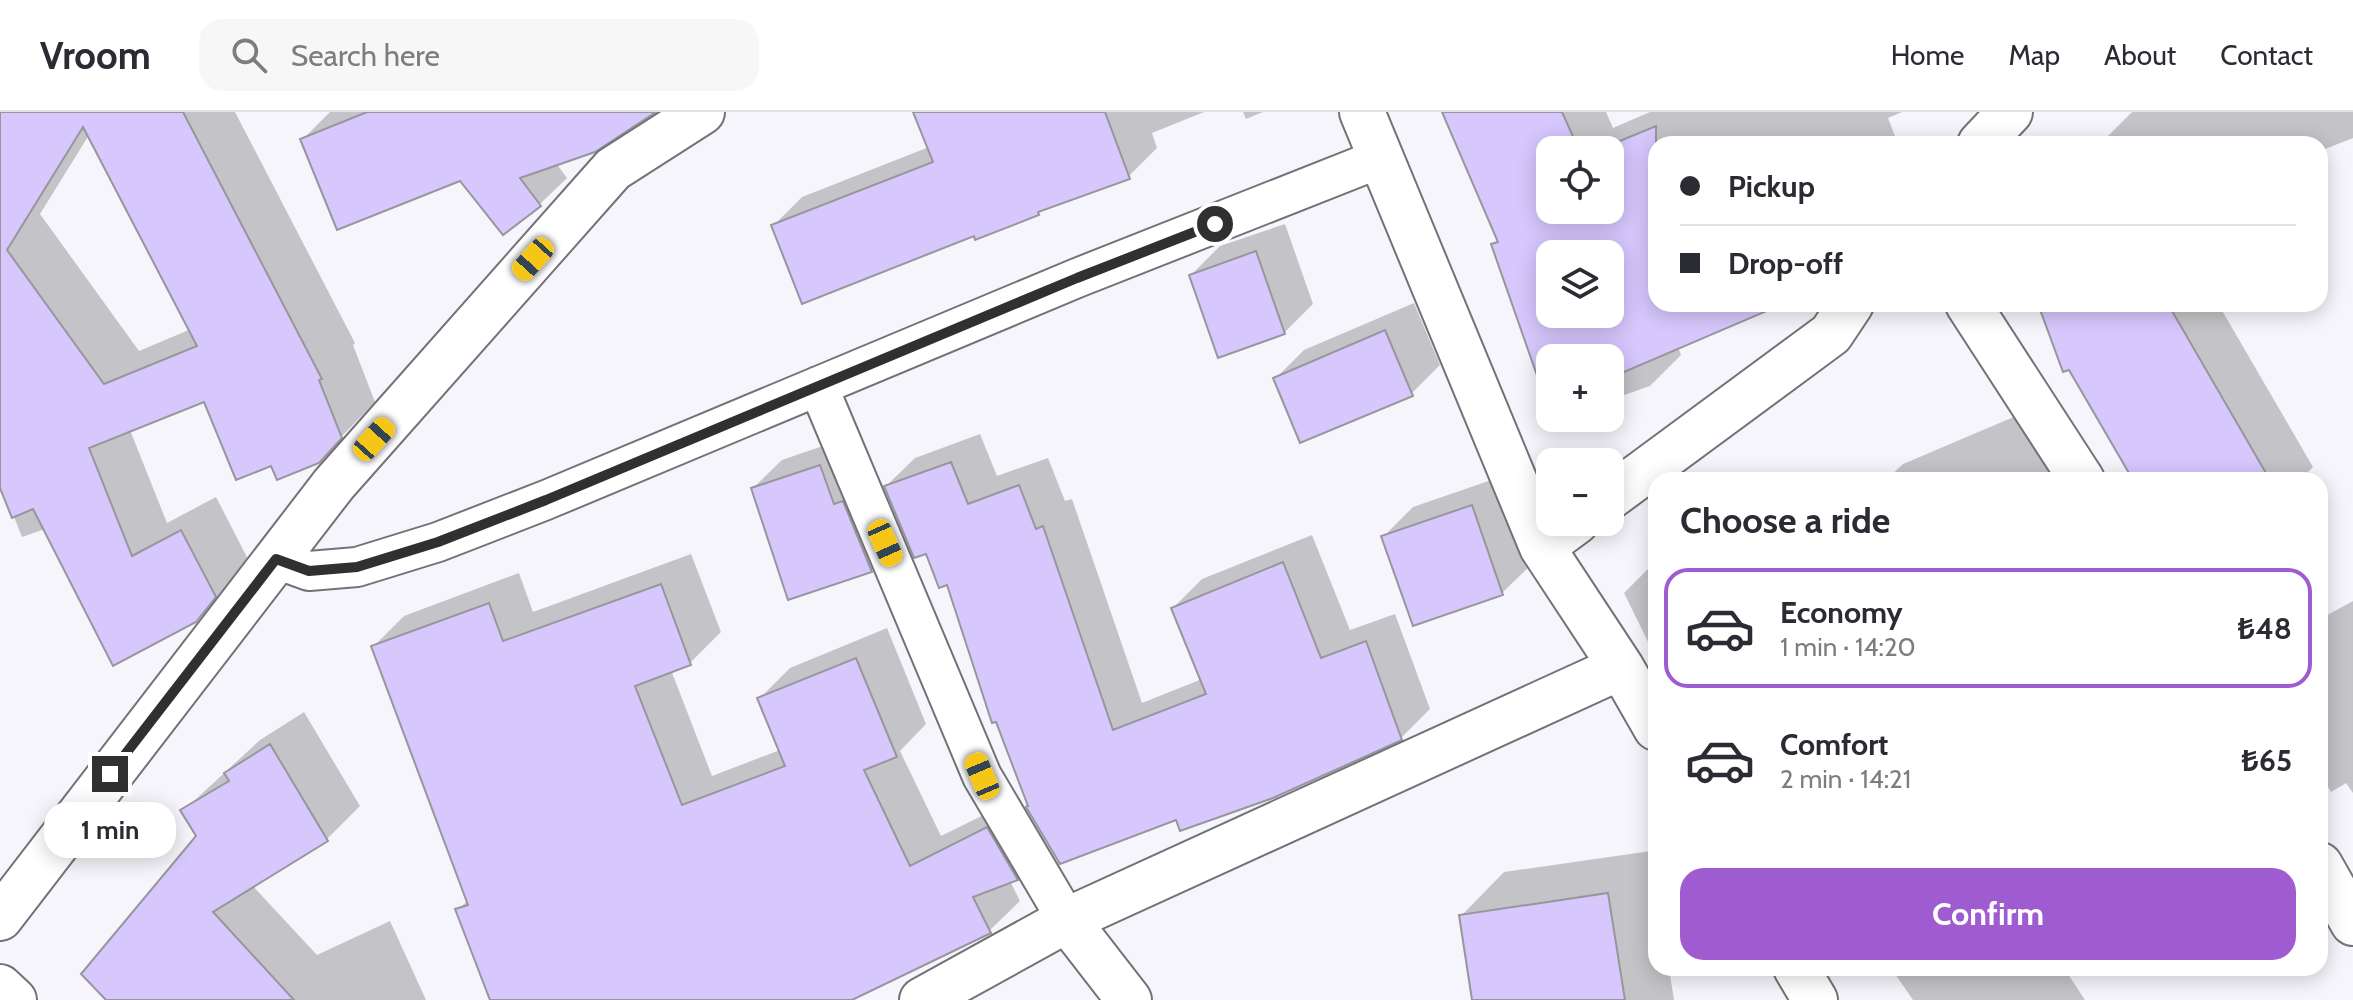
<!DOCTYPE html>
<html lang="en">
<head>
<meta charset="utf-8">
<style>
  :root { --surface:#fff; --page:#f7f7f7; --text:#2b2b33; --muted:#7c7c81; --line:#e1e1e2; --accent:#9f5bd0 }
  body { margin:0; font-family:Cabin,sans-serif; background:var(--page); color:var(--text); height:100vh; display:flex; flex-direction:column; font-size:30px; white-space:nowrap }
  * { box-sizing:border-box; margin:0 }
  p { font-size:26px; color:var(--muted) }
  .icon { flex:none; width:44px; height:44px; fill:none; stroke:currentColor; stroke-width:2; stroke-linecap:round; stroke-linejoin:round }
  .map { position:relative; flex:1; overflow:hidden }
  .drawer { position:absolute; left:1648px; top:360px; width:680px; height:504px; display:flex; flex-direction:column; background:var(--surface); border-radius:24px; box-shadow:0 4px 20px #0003 }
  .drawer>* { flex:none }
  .banner { position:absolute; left:1648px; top:24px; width:680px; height:176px; border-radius:24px; box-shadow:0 4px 20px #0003; display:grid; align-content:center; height:176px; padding:0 32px; background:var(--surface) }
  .fabs { position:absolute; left:1536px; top:24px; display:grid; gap:16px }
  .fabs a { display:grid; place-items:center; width:88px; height:88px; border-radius:16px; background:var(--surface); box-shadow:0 4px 20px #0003; font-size:40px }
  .end { position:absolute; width:36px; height:36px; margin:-18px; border:10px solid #303033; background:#fff; box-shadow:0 0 0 4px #fff }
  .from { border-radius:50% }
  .bubble { position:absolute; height:56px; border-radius:24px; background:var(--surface); box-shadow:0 4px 20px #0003; font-size:26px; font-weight:700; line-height:56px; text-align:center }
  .car { position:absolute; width:24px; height:48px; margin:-24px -12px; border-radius:10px; box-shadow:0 0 6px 2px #0007; background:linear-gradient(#f5c518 24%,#345 0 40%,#f5c518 0 76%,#345 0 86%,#f5c518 0) }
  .banner b { display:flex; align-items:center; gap:28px; height:76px; font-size:30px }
  .banner b+b { border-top:2px solid var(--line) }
  .banner i { width:20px; height:20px; background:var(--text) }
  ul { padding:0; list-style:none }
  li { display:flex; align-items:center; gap:24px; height:120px; margin:0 16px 12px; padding:0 16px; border:4px solid transparent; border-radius:24px }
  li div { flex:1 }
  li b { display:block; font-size:30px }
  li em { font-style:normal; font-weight:700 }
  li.active { border-color:var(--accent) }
  li>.icon { width:72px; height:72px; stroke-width:1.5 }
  h2 { padding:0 32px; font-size:36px; line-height:96px }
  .button { display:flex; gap:16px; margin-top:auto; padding:16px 32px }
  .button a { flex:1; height:92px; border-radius:24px; background:var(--accent); color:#fff; font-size:32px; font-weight:700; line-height:92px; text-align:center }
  header { display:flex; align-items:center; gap:48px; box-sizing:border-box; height:112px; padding:0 40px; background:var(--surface); border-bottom:2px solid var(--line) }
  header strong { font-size:38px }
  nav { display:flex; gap:44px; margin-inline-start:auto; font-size:28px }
  .search { width:560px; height:72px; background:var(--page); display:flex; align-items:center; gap:20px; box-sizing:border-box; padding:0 28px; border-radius:24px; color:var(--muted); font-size:30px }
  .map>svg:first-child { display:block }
  .shadow { fill:#0003; fill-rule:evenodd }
  .building { fill:#d6c7fd; stroke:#98969c; stroke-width:2; fill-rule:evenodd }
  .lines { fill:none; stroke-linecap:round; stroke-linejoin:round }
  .service-casing { stroke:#727278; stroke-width:42 }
  .minor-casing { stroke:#727278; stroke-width:48 }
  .tertiary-casing { stroke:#727278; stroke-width:48 }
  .service { stroke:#fff; stroke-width:38 }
  .minor { stroke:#fff; stroke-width:44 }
  .tertiary { stroke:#fff; stroke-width:44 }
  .route { stroke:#303033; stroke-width:10 }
</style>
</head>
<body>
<header>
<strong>Vroom</strong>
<div class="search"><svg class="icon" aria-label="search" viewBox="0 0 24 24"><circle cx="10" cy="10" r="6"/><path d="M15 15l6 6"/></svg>Search here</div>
<nav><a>Home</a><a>Map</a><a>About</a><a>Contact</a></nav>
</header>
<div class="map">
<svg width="2353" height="888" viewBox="0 0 2353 888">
  <rect width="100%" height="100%" fill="#f5f5fb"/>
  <path class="shadow" d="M 0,0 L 235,0 L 355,231 L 353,233 L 375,290 L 318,349 L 272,351 L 205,287 L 130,318 L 167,411 L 216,385 L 249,449 L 231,473 L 195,508 L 45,417 L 22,425 L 0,370 ZM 89,23 L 191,217 L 139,239 L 40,102 Z
    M 330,0 L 646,0 L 556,51 L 567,66 L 540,92 L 503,121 L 461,66 L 303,27 Z
    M 915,0 L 1204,0 L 1152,21 L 1157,36 L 1128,65 L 1044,96 L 1038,102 L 975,121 L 773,114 L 802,85 L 929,35 Z
    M 1243,0 L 1263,0 L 1246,7 Z
    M 1472,0 L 1606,0 L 1613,16 L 1650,0 L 1902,0 L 1888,6 L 1898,32 L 1656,32 L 1656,192 L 1779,192 L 1678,235 L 1681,243 L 1650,274 L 1610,288 L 1610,246 L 1550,246 L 1550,295 L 1493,133 L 1499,127 ZM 1550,38 L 1610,38 L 1610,98 L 1550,98 ZM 1550,142 L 1610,142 L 1610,202 L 1550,202 Z
    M 2132,0 L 2353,0 L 2353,26 L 2320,39 L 2320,32 L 2103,32 L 2103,29 Z
    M 1285,112 L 1313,192 L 1284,221 L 1191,163 L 1220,134 Z
    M 1414,191 L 1440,253 L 1411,282 L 1275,267 L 1304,238 Z
    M 2047,192 L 2224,192 L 2220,195 L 2313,355 L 2300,368 L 2136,368 Z
    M 2023,301 L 2052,368 L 1886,368 L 1903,352 Z
    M 980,322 L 997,364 L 1048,346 L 1065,389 L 1072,387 L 1142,591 L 1202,567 L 1173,496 L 1202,467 L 1312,423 L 1350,518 L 1395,502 L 1430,597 L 1401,626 L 1177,705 L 1030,694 L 948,471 L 886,374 L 915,346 Z
    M 849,325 L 900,429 L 871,458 L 753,376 L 782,348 Z
    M 1500,365 L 1531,453 L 1502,481 L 1384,424 L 1413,395 Z
    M 691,442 L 721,520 L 690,551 L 671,558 L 712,664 L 780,638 L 759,587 L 790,556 L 887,516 L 926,612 L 900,639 L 941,724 L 1018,686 L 1047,736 L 1017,766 L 1010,769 L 1020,789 L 989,819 L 848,888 L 493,888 L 458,798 L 468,788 L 373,535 L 404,504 L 519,461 L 533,500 Z
    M 1656,449 L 1656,546 L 1624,481 Z
    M 2353,489 L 2353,681 L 2346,671 L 2331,680 L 2320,661 L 2320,507 Z
    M 304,600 L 360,694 L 327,727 L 252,773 L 317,843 L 390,809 L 426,888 L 109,888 L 199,725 L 183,699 L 260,628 Z
    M 1651,739 L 1656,771 L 1656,856 L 1669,856 L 1674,888 L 1474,888 L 1461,804 L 1504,760 Z
    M 1891,856 L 2064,856 L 2085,888 L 1913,888 Z"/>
  <path class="building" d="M 0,0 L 183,0 L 322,267 L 319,268 L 342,326 L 319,351 L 277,368 L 271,354 L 236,368 L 204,290 L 89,336 L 132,444 L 181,418 L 216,485 L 196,510 L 113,554 L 33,397 L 12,406 L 0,376 ZM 83,15 L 197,234 L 104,272 L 7,138 Z
    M 367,0 L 656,0 L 595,40 L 520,66 L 541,94 L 503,123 L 460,69 L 337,118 L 300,27 Z
    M 913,0 L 1105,0 L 1130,67 L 1038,100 L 1039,103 L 975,128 L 974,124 L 802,192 L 771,113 L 933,50 Z
    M 1442,0 L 1562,0 L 1579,38 L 1550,38 L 1550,98 L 1610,98 L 1610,38 L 1598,38 L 1656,14 L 1656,192 L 1783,192 L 1610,266 L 1610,246 L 1550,246 L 1550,291 L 1547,292 L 1491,132 L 1498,130 ZM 1550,142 L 1610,142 L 1610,202 L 1550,202 Z
    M 1256,139 L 1285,222 L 1218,246 L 1189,163 Z
    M 2038,192 L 2168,192 L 2270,368 L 2133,368 L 2069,258 L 2063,260 Z
    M 1385,218 L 1413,284 L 1300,331 L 1273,266 Z
    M 951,350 L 968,392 L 1019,373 L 1036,417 L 1043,414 L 1113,618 L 1206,582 L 1171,496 L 1283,450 L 1321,546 L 1366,529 L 1402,628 L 1273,686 L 1180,719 L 1176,708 L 1060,752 L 1026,695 L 1028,694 L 996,610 L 992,611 L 947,473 L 939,476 L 926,442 L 914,446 L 884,374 Z
    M 820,353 L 834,392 L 843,389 L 872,460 L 788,488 L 751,376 Z
    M 1472,393 L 1503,483 L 1413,514 L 1381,424 Z
    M 661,472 L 691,553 L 635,574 L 682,693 L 785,654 L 757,586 L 856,546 L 897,645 L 864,658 L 910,754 L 987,715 L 1018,768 L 973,785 L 991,821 L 852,888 L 490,888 L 455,797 L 468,793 L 371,534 L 489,491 L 503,529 Z
    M 270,632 L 328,729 L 213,800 L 294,888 L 106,888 L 81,862 L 196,724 L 180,698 L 229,669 L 224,661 Z
    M 1608,781 L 1625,888 L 1472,888 L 1459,803 Z"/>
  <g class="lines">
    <defs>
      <path id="service" d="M 818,274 L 982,664 L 1067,808
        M 276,447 L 309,459 L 357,455 L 438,430 L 546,388 L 1077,166 L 1381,46"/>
      <path id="minor" d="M 1362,0 L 1542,435 L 1621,555 L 1656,616
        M 1980,32 L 2010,0
        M 1968,192 L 2082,368
        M 1610,385 L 1831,222 L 1851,192
        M 1542,435 L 1576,410
        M 2320,753 L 2353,811
        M 1067,808 L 1129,888
        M 1796,856 L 1815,888
        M 0,875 L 14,888
        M 922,888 L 1067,808 L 1621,555"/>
      <path id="tertiary" d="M 0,806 L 334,372 L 613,57 L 702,0"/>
    </defs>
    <use href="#service" class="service-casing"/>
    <use href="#minor" class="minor-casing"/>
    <use href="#tertiary" class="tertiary-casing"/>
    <use href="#service" class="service"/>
    <use href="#minor" class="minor"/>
    <use href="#tertiary" class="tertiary"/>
  </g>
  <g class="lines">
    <path class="route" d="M 110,662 L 276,447 L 309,459 L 357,455 L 438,430 L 546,388 L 1077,166 L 1215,112"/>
  </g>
</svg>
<div class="fabs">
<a><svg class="icon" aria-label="locate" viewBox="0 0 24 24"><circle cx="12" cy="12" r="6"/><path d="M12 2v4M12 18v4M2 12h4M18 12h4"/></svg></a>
<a><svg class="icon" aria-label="layers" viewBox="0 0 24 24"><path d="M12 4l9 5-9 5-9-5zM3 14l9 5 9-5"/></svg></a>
<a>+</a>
<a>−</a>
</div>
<i class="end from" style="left:1215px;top:112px"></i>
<i class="end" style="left:110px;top:662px"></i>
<div class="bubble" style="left:44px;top:690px;width:132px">1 min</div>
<i class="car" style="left:533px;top:147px;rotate:222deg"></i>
<i class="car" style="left:374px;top:327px;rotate:42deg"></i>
<i class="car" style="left:885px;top:431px;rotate:156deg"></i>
<i class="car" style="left:982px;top:664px;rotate:337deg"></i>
<div class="banner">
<b><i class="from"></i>Pickup</b>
<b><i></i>Drop-off</b>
</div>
<section class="drawer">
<h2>Choose a ride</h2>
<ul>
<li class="active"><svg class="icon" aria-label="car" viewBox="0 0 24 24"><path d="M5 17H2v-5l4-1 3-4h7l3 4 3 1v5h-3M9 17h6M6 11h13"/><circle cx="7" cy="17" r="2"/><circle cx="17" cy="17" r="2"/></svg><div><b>Economy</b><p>1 min · 14:20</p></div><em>₺48</em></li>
<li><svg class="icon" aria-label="car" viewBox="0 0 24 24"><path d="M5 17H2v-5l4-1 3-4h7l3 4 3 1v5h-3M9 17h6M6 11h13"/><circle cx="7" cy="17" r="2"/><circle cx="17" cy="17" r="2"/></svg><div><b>Comfort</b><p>2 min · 14:21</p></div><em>₺65</em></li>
</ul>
<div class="button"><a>Confirm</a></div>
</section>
</div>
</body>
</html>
